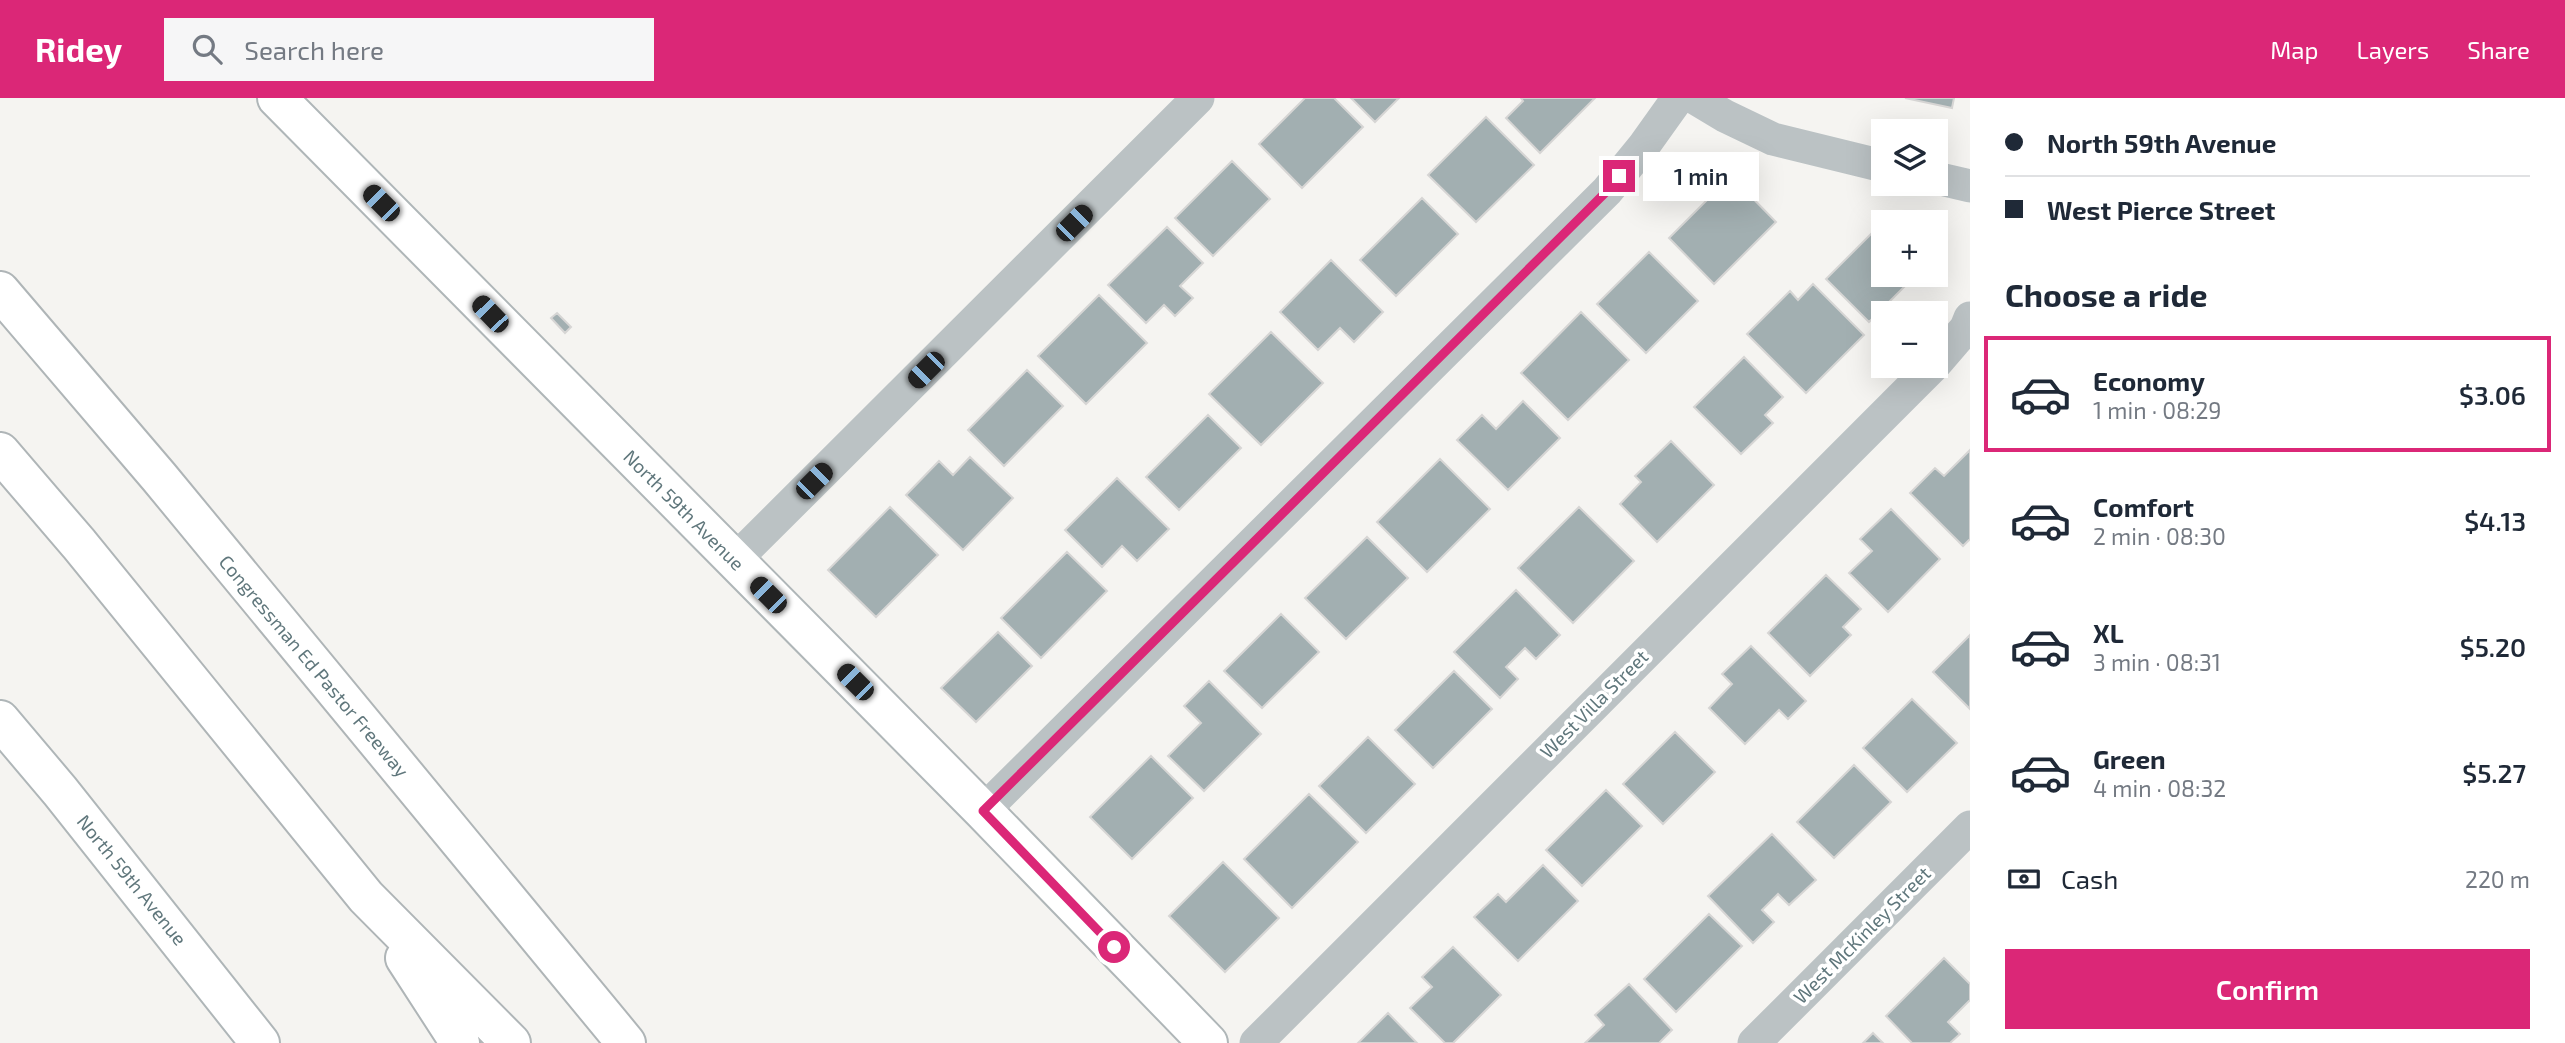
<!DOCTYPE html>
<html lang="en">
<head>
<meta charset="utf-8">
<style>
  :root { --surface:#fff; --page:#f6f6f7; --text:#1f2937; --muted:#747a83; --line:#e0e1e3; --accent:#db2777 }
  body { margin:0; font-family:"Exo 2",sans-serif; background:var(--page); color:var(--text); height:100vh; display:flex; flex-direction:column; font-size:26px; white-space:nowrap }
  * { box-sizing:border-box; margin:0 }
  p { font-size:23px; color:var(--muted) }
  .icon { flex:none; width:38px; height:38px; fill:none; stroke:currentColor; stroke-width:2; stroke-linecap:round; stroke-linejoin:round }
  .map { position:relative; flex:1; overflow:hidden }
  .drawer { display:flex; flex-direction:column; background:var(--surface); width:595px }
  .drawer>* { flex:none }
  .top-card { display:grid; align-content:center; height:154px; padding:0 35px; background:var(--surface) }
  .tools { position:absolute; left:1871px; top:21px; display:grid; gap:14px }
  .tools a { display:grid; place-items:center; width:77px; height:77px; border-radius:0px; background:var(--surface); box-shadow:0 7px 28px #0002; font-size:35px }
  .end { position:absolute; width:32px; height:32px; margin:-16px; border:9px solid #db2777; background:#fff; box-shadow:0 0 0 4px #fff }
  .from { border-radius:50% }
  .bubble { position:absolute; height:49px; border-radius:0px; background:var(--surface); box-shadow:0 7px 28px #0002; font-size:23px; font-weight:600; line-height:49px; text-align:center }
  .car { position:absolute; width:21px; height:42px; margin:-21px -10px; border-radius:9px; box-shadow:0 0 5px 2px #0007; background:linear-gradient(#222 24%,#8ab4d8 0 40%,#222 0 76%,#8ab4d8 0 86%,#222 0) }
  .top-card b { display:flex; align-items:center; gap:24px; height:66px; font-size:26px }
  .top-card b+b { border-top:2px solid var(--line) }
  .top-card i { width:18px; height:18px; background:var(--text) }
  ul { padding:0; list-style:none }
  li { display:flex; align-items:center; gap:21px; height:116px; margin:0 14px 10px; padding:0 21px; border:4px solid transparent; border-radius:0px }
  li div { flex:1 }
  li b { display:block; font-size:26px }
  li em { font-style:normal; font-weight:600 }
  li.current { border-color:var(--accent) }
  li>.icon { width:63px; height:63px; stroke-width:1.5 }
  h2 { padding:0 35px; font-size:32px; line-height:84px }
  .pay { display:flex; align-items:center; gap:18px; height:77px; padding:0 35px; font-size:26px }
  .pay p { margin-inline-start:auto }
  .action { display:flex; gap:14px; margin-top:auto; padding:14px 35px }
  .action a { flex:1; height:80px; border-radius:0px; background:var(--accent); color:#fff; font-size:28px; font-weight:600; line-height:80px; text-align:center }
  header { display:flex; align-items:center; gap:42px; box-sizing:border-box; height:98px; padding:0 35px; background:var(--accent); color:#fff }
  header strong { font-size:33px }
  nav { display:flex; gap:38px; margin-inline-start:auto; font-size:24px }
  .search { width:490px; height:63px; background:var(--page); display:flex; align-items:center; gap:18px; box-sizing:border-box; padding:0 24px; border-radius:0px; color:var(--muted); font-size:26px }
  main { display:flex; flex:1; min-height:0 }
  .map>svg:first-child { display:block }
  .building { fill:#a2afb1; stroke:#d6d5d4; stroke-width:2 }
  .lines { fill:none; stroke-linecap:round; stroke-linejoin:round }
  .major-casing { stroke:#afb6b8; stroke-width:42 }
  .highway-casing { stroke:#afb5b7; stroke-width:42 }
  .minor { stroke:#bbc2c4; stroke-width:33 }
  .major { stroke:#fff; stroke-width:38 }
  .highway { stroke:#fff; stroke-width:38 }
  .route { stroke:#db2777; stroke-width:9 }
  .labels { text-anchor:middle; stroke-width:7; stroke-linejoin:round; paint-order:stroke }
  .street-label { font-size:19px; fill:#60777c; stroke:#fff }
</style>
</head>
<body>
<header>
<strong>Ridey</strong>
<div class="search"><svg class="icon" aria-label="search" viewBox="0 0 24 24"><circle cx="10" cy="10" r="6"/><path d="M15 15l6 6"/></svg>Search here</div>
<nav><a>Map</a><a>Layers</a><a>Share</a></nav>
</header>
<main>
<div class="map">
<svg width="1970" height="945" viewBox="0 0 1970 945">
  <rect width="100%" height="100%" fill="#f5f4f1"/>
  <path class="building" d="M 1305,0 L 1334,0 L 1363,29 L 1302,90 L 1259,46 Z
    M 1351,0 L 1399,0 L 1375,24 Z
    M 1521,0 L 1595,0 L 1540,55 L 1506,20 L 1523,3 Z
    M 1905,0 L 1954,0 L 1952,10 Z
    M 1486,19 L 1534,67 L 1476,124 L 1428,77 Z
    M 1232,63 L 1270,101 L 1213,158 L 1175,120 Z
    M 1731,78 L 1776,124 L 1714,186 L 1669,140 Z
    M 1422,100 L 1458,136 L 1396,198 L 1360,162 Z
    M 1880,127 L 1883,130 L 1883,177 L 1916,177 L 1869,224 L 1826,181 Z
    M 1167,129 L 1203,165 L 1180,188 L 1193,200 L 1175,218 L 1164,207 L 1146,225 L 1108,187 Z
    M 1649,154 L 1698,203 L 1646,255 L 1597,206 Z
    M 1331,162 L 1383,214 L 1354,244 L 1340,230 L 1318,252 L 1280,214 Z
    M 1813,186 L 1864,237 L 1806,295 L 1747,236 L 1790,193 L 1798,202 Z
    M 1099,197 L 1147,245 L 1086,306 L 1038,258 Z
    M 1581,214 L 1629,262 L 1568,322 L 1521,275 Z
    M 557,215 L 571,229 L 565,235 L 551,220 Z
    M 1271,234 L 1323,285 L 1261,347 L 1209,296 Z
    M 1744,259 L 1783,299 L 1765,317 L 1773,325 L 1741,356 L 1694,309 Z
    M 1027,272 L 1063,308 L 1004,368 L 968,332 Z
    M 1523,303 L 1560,340 L 1508,392 L 1457,342 L 1482,317 L 1496,331 Z
    M 1208,317 L 1241,350 L 1179,412 L 1146,379 Z
    M 1671,343 L 1714,387 L 1657,444 L 1620,406 L 1641,384 L 1635,378 Z
    M 1970,352 L 1970,441 L 1963,448 L 1910,395 L 1935,370 L 1944,378 Z
    M 970,359 L 1013,400 L 963,452 L 906,397 L 939,363 L 953,377 Z
    M 1440,361 L 1490,411 L 1427,474 L 1377,424 Z
    M 1117,380 L 1169,431 L 1137,463 L 1122,448 L 1102,469 L 1065,432 Z
    M 890,409 L 938,457 L 876,519 L 828,472 Z
    M 1579,409 L 1634,463 L 1573,525 L 1518,470 Z
    M 1891,411 L 1940,461 L 1888,514 L 1849,475 L 1872,453 L 1860,441 Z
    M 1367,439 L 1408,480 L 1346,541 L 1305,500 Z
    M 1067,454 L 1107,493 L 1041,560 L 1001,520 Z
    M 1826,477 L 1861,511 L 1843,529 L 1851,537 L 1810,578 L 1768,535 Z
    M 1516,492 L 1560,537 L 1536,561 L 1525,550 L 1506,569 L 1518,581 L 1500,600 L 1454,554 Z
    M 1281,516 L 1319,554 L 1262,610 L 1224,573 Z
    M 998,534 L 1032,568 L 976,624 L 941,590 Z
    M 1970,537 L 1970,611 L 1933,574 Z
    M 1751,548 L 1806,603 L 1788,621 L 1779,612 L 1745,646 L 1709,610 L 1732,586 L 1722,576 Z
    M 1454,573 L 1492,611 L 1433,670 L 1395,632 Z
    M 1209,583 L 1261,636 L 1204,693 L 1168,658 L 1201,625 L 1184,608 Z
    M 1912,601 L 1957,645 L 1907,694 L 1863,650 Z
    M 1675,634 L 1715,674 L 1663,726 L 1623,686 Z
    M 1368,639 L 1415,686 L 1366,735 L 1319,688 Z
    M 1151,658 L 1193,700 L 1132,761 L 1090,719 Z
    M 1854,667 L 1891,704 L 1834,760 L 1797,724 Z
    M 1606,692 L 1642,728 L 1582,788 L 1546,752 Z
    M 1309,696 L 1358,744 L 1292,810 L 1244,761 Z
    M 1772,736 L 1816,782 L 1789,807 L 1778,796 L 1762,812 L 1774,824 L 1753,845 L 1708,798 Z
    M 1223,764 L 1279,820 L 1225,874 L 1169,818 Z
    M 1543,767 L 1578,803 L 1518,863 L 1474,819 L 1498,796 L 1506,804 Z
    M 1709,816 L 1742,848 L 1676,914 L 1644,881 Z
    M 1453,849 L 1501,897 L 1453,945 L 1445,945 L 1410,910 L 1432,889 L 1422,879 Z
    M 1944,860 L 1970,886 L 1970,902 L 1948,924 L 1960,936 L 1950,945 L 1912,945 L 1886,918 Z
    M 1629,886 L 1672,932 L 1659,945 L 1585,945 L 1604,927 L 1595,917 Z
    M 1388,915 L 1417,945 L 1358,945 Z
    M 1873,935 L 1883,945 L 1863,945 Z"/>
  <g class="lines">
    <defs>
      <path id="major" d="M 277,0 L 983,713 L 1208,945
        M 0,622 L 60,693 L 260,945"/>
      <path id="highway" d="M 0,193 L 159,379 L 626,945
        M 0,354 L 79,446 L 366,799 L 511,945
        M 405,860 L 460,945"/>
    </defs>
    <use href="#major" class="major-casing"/>
    <use href="#highway" class="highway-casing"/>
    <path class="minor" d="M 1695,0 L 1725,18 L 1773,41 L 1883,68
      M 1936,80 L 1970,88
      M 1936,265 L 1966,230 L 1970,220
      M 734,463 L 1198,0
      M 983,713 L 1607,93 L 1643,49 L 1678,0
      M 1256,945 L 1933,268
      M 1754,945 L 1970,729"/>
    <use href="#major" class="major"/>
    <use href="#highway" class="highway"/>
  </g>
  <g class="lines">
    <path class="route" d="M 1114,849 L 983,713 L 1607,93 L 1619,78"/>
  </g>
  <g class="labels">
    <g class="street-label">
      <text transform="translate(684 412) rotate(45)" y="7">North 59th Avenue</text>
      <text transform="translate(314 568) rotate(50)" y="7">Congressman Ed Pastor Freeway</text>
      <text transform="translate(1594 606) rotate(-45)" y="7">West Villa Street</text>
      <text transform="translate(132 782) rotate(51)" y="7">North 59th Avenue</text>
      <text transform="translate(1862 837) rotate(-45)" y="7">West McKinley Street</text>
    </g>
  </g>
</svg>
<div class="tools">
<a><svg class="icon" aria-label="layers" viewBox="0 0 24 24"><path d="M12 4l9 5-9 5-9-5zM3 14l9 5 9-5"/></svg></a>
<a>+</a>
<a>−</a>
</div>
<i class="end from" style="left:1114px;top:849px"></i>
<i class="end" style="left:1619px;top:78px"></i>
<div class="bubble" style="left:1643px;top:54px;width:116px">1 min</div>
<i class="car" style="left:381px;top:105px;rotate:315deg"></i>
<i class="car" style="left:1074px;top:125px;rotate:45deg"></i>
<i class="car" style="left:490px;top:216px;rotate:316deg"></i>
<i class="car" style="left:926px;top:272px;rotate:225deg"></i>
<i class="car" style="left:814px;top:383px;rotate:45deg"></i>
<i class="car" style="left:768px;top:497px;rotate:315deg"></i>
<i class="car" style="left:855px;top:584px;rotate:315deg"></i>
</div>
<section class="drawer">
<div class="top-card">
<b><i class="from"></i>North 59th Avenue</b>
<b><i></i>West Pierce Street</b>
</div>
<h2>Choose a ride</h2>
<ul>
<li class="current"><svg class="icon" aria-label="car" viewBox="0 0 24 24"><path d="M5 17H2v-5l4-1 3-4h7l3 4 3 1v5h-3M9 17h6M6 11h13"/><circle cx="7" cy="17" r="2"/><circle cx="17" cy="17" r="2"/></svg><div><b>Economy</b><p>1 min · 08:29</p></div><em>$3.06</em></li>
<li><svg class="icon" aria-label="car" viewBox="0 0 24 24"><path d="M5 17H2v-5l4-1 3-4h7l3 4 3 1v5h-3M9 17h6M6 11h13"/><circle cx="7" cy="17" r="2"/><circle cx="17" cy="17" r="2"/></svg><div><b>Comfort</b><p>2 min · 08:30</p></div><em>$4.13</em></li>
<li><svg class="icon" aria-label="car" viewBox="0 0 24 24"><path d="M5 17H2v-5l4-1 3-4h7l3 4 3 1v5h-3M9 17h6M6 11h13"/><circle cx="7" cy="17" r="2"/><circle cx="17" cy="17" r="2"/></svg><div><b>XL</b><p>3 min · 08:31</p></div><em>$5.20</em></li>
<li><svg class="icon" aria-label="car" viewBox="0 0 24 24"><path d="M5 17H2v-5l4-1 3-4h7l3 4 3 1v5h-3M9 17h6M6 11h13"/><circle cx="7" cy="17" r="2"/><circle cx="17" cy="17" r="2"/></svg><div><b>Green</b><p>4 min · 08:32</p></div><em>$5.27</em></li>
</ul>
<div class="pay"><svg class="icon" aria-label="cash" viewBox="0 0 24 24"><path d="M3 7h18v10H3z"/><circle cx="12" cy="12" r="2"/></svg>Cash<p>220 m</p></div>
<div class="action"><a>Confirm</a></div>
</section>
</main>
</body>
</html>
